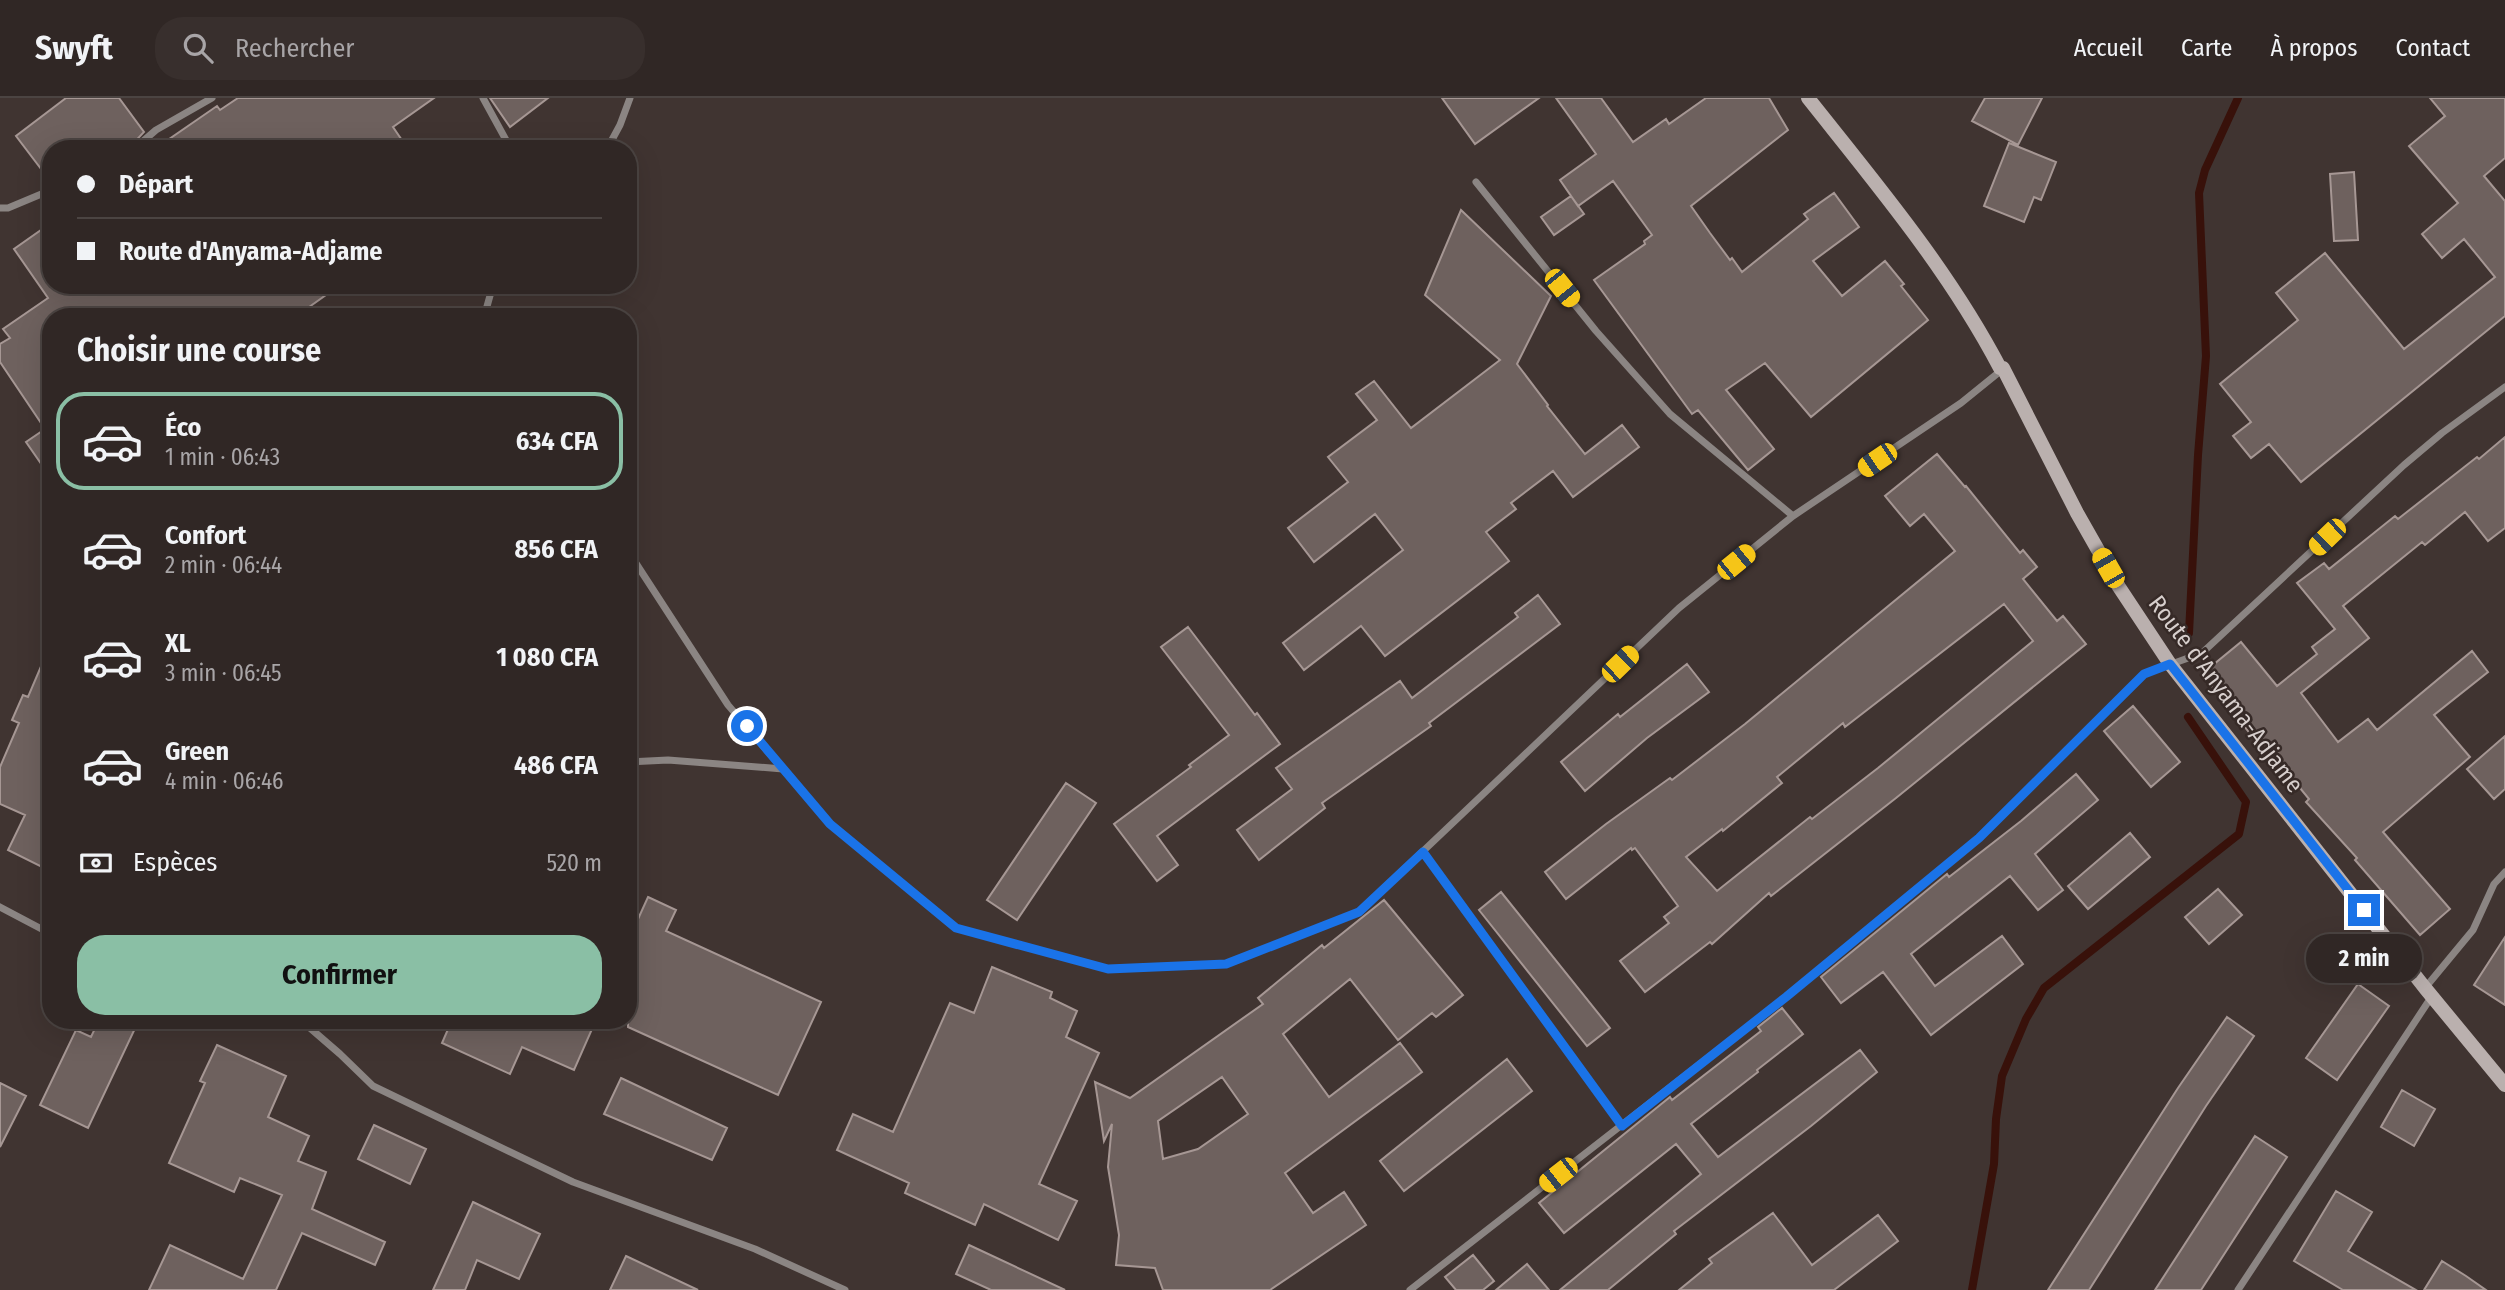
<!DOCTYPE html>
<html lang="fr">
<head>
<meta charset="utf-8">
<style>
  :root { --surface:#302725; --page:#382f2d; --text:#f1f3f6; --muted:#a8a5a7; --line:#4b4442; --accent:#8abfa5 }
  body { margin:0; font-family:"Fira Sans Condensed",sans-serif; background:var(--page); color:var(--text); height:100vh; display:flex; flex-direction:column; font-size:26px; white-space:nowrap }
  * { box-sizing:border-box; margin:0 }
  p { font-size:23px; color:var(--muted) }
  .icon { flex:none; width:38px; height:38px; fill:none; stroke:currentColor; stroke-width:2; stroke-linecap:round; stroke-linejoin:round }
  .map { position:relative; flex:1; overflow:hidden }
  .drawer { position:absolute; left:42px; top:210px; width:595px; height:721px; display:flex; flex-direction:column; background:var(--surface); border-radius:28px; box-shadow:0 7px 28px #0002,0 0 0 2px var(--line) }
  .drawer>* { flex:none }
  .guide { position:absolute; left:42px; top:42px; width:595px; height:154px; border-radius:28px; box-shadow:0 7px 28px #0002,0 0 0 2px var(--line); display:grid; align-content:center; height:154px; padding:0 35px; background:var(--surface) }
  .end { position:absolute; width:32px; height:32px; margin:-16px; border:9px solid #1a73e8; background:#fff; box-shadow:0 0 0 4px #fff }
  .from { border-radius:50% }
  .bubble { position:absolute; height:49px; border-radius:24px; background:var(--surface); box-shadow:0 7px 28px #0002,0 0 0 2px var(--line); font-size:23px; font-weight:700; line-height:49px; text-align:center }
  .car { position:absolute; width:21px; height:42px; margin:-21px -10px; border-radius:9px; box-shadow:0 0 5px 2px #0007; background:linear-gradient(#f5c518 24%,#345 0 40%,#f5c518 0 76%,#345 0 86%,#f5c518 0) }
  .guide b { display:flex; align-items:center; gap:24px; height:66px; font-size:26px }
  .guide b+b { border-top:2px solid var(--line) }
  .guide i { width:18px; height:18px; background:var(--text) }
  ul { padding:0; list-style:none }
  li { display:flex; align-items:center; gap:21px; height:98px; margin:0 14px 10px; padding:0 21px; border:4px solid transparent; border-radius:28px }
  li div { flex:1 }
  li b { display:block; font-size:26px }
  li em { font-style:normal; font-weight:700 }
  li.current { border-color:var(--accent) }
  li>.icon { width:63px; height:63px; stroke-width:1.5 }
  h2 { padding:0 35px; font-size:32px; line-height:84px }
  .pay { display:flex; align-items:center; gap:18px; height:77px; padding:0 35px; font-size:26px }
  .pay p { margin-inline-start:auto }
  .action { display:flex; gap:14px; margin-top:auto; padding:14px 35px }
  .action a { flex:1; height:80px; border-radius:28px; background:var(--accent); color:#111; font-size:28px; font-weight:700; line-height:80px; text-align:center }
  header { display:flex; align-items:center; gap:42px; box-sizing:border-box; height:98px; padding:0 35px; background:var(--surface); border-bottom:2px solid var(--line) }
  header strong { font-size:33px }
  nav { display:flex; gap:38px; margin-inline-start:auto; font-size:24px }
  .search { width:490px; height:63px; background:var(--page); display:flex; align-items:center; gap:18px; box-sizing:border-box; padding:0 24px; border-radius:28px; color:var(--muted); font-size:26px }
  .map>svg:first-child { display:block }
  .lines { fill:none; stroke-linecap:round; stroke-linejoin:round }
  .stream { stroke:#38110a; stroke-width:8 }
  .building { fill:#6e615e; stroke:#a69794; stroke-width:2; fill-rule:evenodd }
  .street { stroke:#8b8583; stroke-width:7 }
  .secondary { stroke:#bab0ae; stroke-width:14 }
  .route { stroke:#1a73e8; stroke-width:9 }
  .labels { text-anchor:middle; stroke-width:5; stroke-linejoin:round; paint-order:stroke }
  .street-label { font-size:24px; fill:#d7cfcd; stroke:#362a27 }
</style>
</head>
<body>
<header>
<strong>Swyft</strong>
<div class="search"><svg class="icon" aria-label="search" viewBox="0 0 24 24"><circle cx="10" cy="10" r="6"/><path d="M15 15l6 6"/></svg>Rechercher</div>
<nav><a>Accueil</a><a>Carte</a><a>À propos</a><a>Contact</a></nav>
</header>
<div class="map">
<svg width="2505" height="1192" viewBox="0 0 2505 1192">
  <rect width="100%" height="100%" fill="#403431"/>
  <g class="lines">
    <path class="stream" d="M 2189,535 L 2198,357 L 2206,258 L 2199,95 L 2205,72 L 2238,0
      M 1972,1192 L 1994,1066 L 1996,1021 L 2002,978 L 2026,921 L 2044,890 L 2239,736 L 2246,704 L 2188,619"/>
  </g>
  <path class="building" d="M 66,0 L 119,0 L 144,34 L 128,51 L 51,51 L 51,84 L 16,38 Z
    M 238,0 L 434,0 L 393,29 L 408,51 L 144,51 L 152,44 L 156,50 L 217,8 L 220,12 Z
    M 490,0 L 548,0 L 510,29 Z
    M 1442,0 L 1539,0 L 1475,46 Z
    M 1556,0 L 1601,0 L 1633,44 L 1666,21 L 1669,26 L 1706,0 L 1769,0 L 1788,32 L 1691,108 L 1710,135 L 1730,162 L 1732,160 L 1742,174 L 1808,121 L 1804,116 L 1834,95 L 1859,129 L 1813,163 L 1842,198 L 1885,163 L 1904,186 L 1901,188 L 1928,222 L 1811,319 L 1765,265 L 1726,292 L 1774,351 L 1748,372 L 1698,312 L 1692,316 L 1594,182 L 1645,146 L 1644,143 L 1652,137 L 1613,83 L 1578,108 L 1560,82 L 1596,56 Z
    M 1985,0 L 2042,0 L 2018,47 L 1972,23 Z
    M 2430,0 L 2505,0 L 2505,60 L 2484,78 L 2505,103 L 2505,218 L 2301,384 L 2269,346 L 2251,360 L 2233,338 L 2251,324 L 2220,286 L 2298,222 L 2276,195 L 2325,155 L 2404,251 L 2495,179 L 2464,141 L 2442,160 L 2422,136 L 2458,105 L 2409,48 L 2445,18 Z
    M 2009,45 L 2056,64 L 2041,102 L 2034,99 L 2024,124 L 1984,108 Z
    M 2354,74 L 2358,142 L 2334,143 L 2330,76 Z
    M 1571,98 L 1584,116 L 1554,137 L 1541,119 Z
    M 1461,112 L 1551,198 L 1517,266 L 1548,307 L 1547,308 L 1585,356 L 1622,327 L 1639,349 L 1573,399 L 1553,373 L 1511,405 L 1516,411 L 1486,434 L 1509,463 L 1385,558 L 1361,528 L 1304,572 L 1283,545 L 1403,452 L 1375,416 L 1314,464 L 1288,430 L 1348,384 L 1328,359 L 1377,322 L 1356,296 L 1374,283 L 1411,330 L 1500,262 L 1425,197 Z
    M 51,125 L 51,187 L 340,187 L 295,219 L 51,219 L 51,380 L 26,344 L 45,331 L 0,264 L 0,246 L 10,240 L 3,231 L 48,200 L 14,151 Z
    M 2505,339 L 2505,430 L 2488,443 L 2465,414 L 2425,447 L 2422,444 L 2343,508 L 2369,540 L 2301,595 L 2338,644 L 2368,621 L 2377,632 L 2472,553 L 2488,574 L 2434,617 L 2470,659 L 2383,734 L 2450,811 L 2420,837 L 2355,762 L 2357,760 L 2306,704 L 2309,701 L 2251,630 L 2248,633 L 2202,576 L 2241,544 L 2277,588 L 2317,556 L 2312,549 L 2335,531 L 2297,485 L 2324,465 L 2329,471 L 2395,418 L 2398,421 L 2477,359 L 2479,361 Z
    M 1937,356 L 1965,389 L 1966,388 L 2020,455 L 2023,452 L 2037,469 L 2023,481 L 2057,523 L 2063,518 L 2086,546 L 1896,700 L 1771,798 L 1769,795 L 1712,846 L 1710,844 L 1645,894 L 1620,863 L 1669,825 L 1664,819 L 1678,808 L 1635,750 L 1632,752 L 1631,750 L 1566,801 L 1545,774 L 1606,726 L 1670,680 L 1672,682 L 1745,626 L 1955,453 L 1924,416 L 1910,428 L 1885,398 ZM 2004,506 L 2033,543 L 1878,670 L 1812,721 L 1810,719 L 1717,793 L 1686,759 L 1722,731 L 1723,733 L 1782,685 L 1777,679 L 1843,625 L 1845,629 Z
    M 1538,497 L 1560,526 L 1429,625 L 1431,628 L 1322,705 L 1325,710 L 1259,762 L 1237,732 L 1292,691 L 1276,670 L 1400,583 L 1412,600 L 1518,519 L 1515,515 Z
    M 1188,529 L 1255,617 L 1257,615 L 1280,646 L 1157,738 L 1178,767 L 1157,783 L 1114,726 L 1191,669 L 1189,667 L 1229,637 L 1161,549 Z
    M 51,545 L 51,751 L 42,769 L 8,752 L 25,717 L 0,706 L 0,669 L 19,625 L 12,622 L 23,597 L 28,599 Z
    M 1687,566 L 1709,594 L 1647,640 L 1585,693 L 1561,664 L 1618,616 L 1620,619 Z
    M 2133,608 L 2180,664 L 2151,689 L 2104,633 Z
    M 2505,638 L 2505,691 L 2494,701 L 2467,671 Z
    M 2076,676 L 2098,702 L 2035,756 L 2063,792 L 2038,812 L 2010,778 L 1911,856 L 1935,888 L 2002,838 L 2023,866 L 1931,937 L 1883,874 L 1841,905 L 1821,879 L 1947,776 L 1949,779 L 2021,723 Z
    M 1066,685 L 1096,705 L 1017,822 L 987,802 Z
    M 2130,735 L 2150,759 L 2088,811 L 2068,788 Z
    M 2218,791 L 2242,817 L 2209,846 L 2185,819 Z
    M 1501,794 L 1610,930 L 1587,948 L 1479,812 Z
    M 648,799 L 676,812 L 666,833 L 821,904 L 778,997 L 628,929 L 628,843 Z
    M 1384,802 L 1463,897 L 1436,919 L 1432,915 L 1398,942 L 1350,881 L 1283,936 L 1329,999 L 1400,945 L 1422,974 L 1285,1075 L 1313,1115 L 1344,1094 L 1366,1127 L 1270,1192 L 1163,1192 L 1155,1170 L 1116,1167 L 1119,1137 L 1108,1069 L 1112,1026 L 1104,1043 L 1095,984 L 1130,1000 L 1263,906 L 1258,900 L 1322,847 L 1324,850 ZM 1222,979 L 1248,1016 L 1198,1051 L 1163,1061 L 1158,1023 Z
    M 2505,839 L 2505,907 L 2474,887 Z
    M 992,869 L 1052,894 L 1050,900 L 1077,913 L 1066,939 L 1099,955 L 1039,1086 L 1077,1103 L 1058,1142 L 984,1106 L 975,1127 L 905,1095 L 909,1085 L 837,1052 L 853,1016 L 893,1034 L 950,905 L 974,915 Z
    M 2358,886 L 2389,908 L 2337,982 L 2306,960 Z
    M 1782,910 L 1803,936 L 1757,972 L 1758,974 L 1691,1026 L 1718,1059 L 1860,952 L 1877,974 L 1811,1028 L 1674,1133 L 1676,1136 L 1608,1192 L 1560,1192 L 1701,1076 L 1676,1046 L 1564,1135 L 1539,1105 L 1670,999 L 1672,1002 L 1761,933 L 1758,929 Z
    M 2227,919 L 2254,938 L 2206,1008 L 2089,1192 L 2048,1192 L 2178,990 Z
    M 99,922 L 139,922 L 88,1030 L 40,1007 L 76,932 L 91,939 Z
    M 452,922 L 596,922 L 574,972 L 522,949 L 510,976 L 442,945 Z
    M 217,947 L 286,978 L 268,1019 L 309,1038 L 298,1063 L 326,1074 L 312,1111 L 385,1144 L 375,1167 L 302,1135 L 276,1192 L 149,1192 L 170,1147 L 243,1181 L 282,1097 L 240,1080 L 234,1094 L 169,1065 L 205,985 L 200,983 Z
    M 1507,961 L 1532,993 L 1404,1093 L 1380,1063 Z
    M 621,980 L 727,1030 L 712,1062 L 604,1016 Z
    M 0,985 L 26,998 L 0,1049 Z
    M 2402,992 L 2435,1011 L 2414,1048 L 2381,1029 Z
    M 374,1027 L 426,1051 L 410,1086 L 358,1061 Z
    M 2255,1038 L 2287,1059 L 2201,1192 L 2155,1192 Z
    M 2336,1093 L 2372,1114 L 2348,1153 L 2416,1192 L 2343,1192 L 2294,1163 Z
    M 473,1104 L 540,1136 L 519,1181 L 477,1162 L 465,1192 L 433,1192 Z
    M 1773,1115 L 1812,1167 L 1878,1117 L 1898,1143 L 1834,1192 L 1679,1192 L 1712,1165 L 1709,1161 Z
    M 969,1147 L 1065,1192 L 991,1192 L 956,1176 Z
    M 1473,1157 L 1494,1183 L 1483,1192 L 1456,1192 L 1445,1179 Z
    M 626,1158 L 698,1192 L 610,1192 Z
    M 2442,1163 L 2466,1178 L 2486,1192 L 2424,1192 Z
    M 1527,1166 L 1549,1192 L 1496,1192 Z"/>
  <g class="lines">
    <path class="street" d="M 483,0 L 511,51
      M 134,51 L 156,32 L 212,0
      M 607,51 L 620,27 L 630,0
      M 1476,84 L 1596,233 L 1670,316 L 1793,418
      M 0,110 L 8,110 L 51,92
      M 484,219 L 493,187
      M 628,453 L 728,607 L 830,726 L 956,830 L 1108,871 L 1226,866 L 1359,814 L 1679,510 L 1793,418 L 1961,305 L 2003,271
      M 628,664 L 668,662 L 783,671
      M 1423,754 L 1622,1028
      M 0,809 L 51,836
      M 2425,890 L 2473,832 L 2494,786 L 2505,774
      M 297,922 L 310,930 L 340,956 L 373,988 L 573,1084 L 755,1151 L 845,1192
      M 1410,1192 L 1786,899 L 1979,740 L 2144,576 L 2202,555 L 2404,367 L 2442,335 L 2505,289
      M 2238,1192 L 2432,898"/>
    <path class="secondary" d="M 1808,0 C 1877,87 1948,171 2000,270 L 2003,270 L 2077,415 L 2119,489 L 2170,566 L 2425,890 L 2505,987"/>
  </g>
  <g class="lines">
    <path class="route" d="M 747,628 L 830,726 L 956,830 L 1108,871 L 1226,866 L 1359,814 L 1423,754 L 1622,1028 L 1786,899 L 1979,740 L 2144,576 L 2170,566 L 2364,812"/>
  </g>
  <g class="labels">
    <g class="street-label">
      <text transform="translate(2226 596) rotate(53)" y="8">Route d'Anyama-Adjame</text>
    </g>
  </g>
</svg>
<i class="end from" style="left:747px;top:628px"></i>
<i class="end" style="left:2364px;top:812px"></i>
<div class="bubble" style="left:2306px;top:836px;width:116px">2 min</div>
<i class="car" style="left:1562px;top:190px;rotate:141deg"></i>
<i class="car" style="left:1877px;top:362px;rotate:236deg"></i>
<i class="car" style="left:2327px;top:439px;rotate:226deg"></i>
<i class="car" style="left:1736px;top:464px;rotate:51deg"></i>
<i class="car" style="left:2108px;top:470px;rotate:330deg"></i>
<i class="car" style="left:1620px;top:566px;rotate:46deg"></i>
<i class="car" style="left:1558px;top:1077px;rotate:232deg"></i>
<div class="guide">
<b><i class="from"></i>Départ</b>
<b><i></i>Route d'Anyama-Adjame</b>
</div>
<section class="drawer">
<h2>Choisir une course</h2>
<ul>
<li class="current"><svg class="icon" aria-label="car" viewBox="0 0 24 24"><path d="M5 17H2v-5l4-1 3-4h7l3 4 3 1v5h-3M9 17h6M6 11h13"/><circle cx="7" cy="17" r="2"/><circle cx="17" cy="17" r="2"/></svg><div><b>Éco</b><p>1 min · 06:43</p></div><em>634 CFA</em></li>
<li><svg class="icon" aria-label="car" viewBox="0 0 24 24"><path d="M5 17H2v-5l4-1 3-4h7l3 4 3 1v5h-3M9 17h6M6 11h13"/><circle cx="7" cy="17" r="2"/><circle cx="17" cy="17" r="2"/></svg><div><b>Confort</b><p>2 min · 06:44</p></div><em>856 CFA</em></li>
<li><svg class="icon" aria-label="car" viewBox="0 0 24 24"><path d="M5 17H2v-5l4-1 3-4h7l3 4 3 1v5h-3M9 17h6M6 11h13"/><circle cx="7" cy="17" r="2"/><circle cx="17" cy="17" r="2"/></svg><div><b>XL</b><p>3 min · 06:45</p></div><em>1 080 CFA</em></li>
<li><svg class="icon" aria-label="car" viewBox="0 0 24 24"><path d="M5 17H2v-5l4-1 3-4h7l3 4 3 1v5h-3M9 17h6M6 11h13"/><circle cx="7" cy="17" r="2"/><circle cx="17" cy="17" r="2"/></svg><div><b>Green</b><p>4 min · 06:46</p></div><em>486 CFA</em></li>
</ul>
<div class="pay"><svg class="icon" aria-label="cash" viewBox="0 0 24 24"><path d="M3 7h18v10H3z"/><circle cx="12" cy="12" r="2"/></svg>Espèces<p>520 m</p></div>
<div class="action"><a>Confirmer</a></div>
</section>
</div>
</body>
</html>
